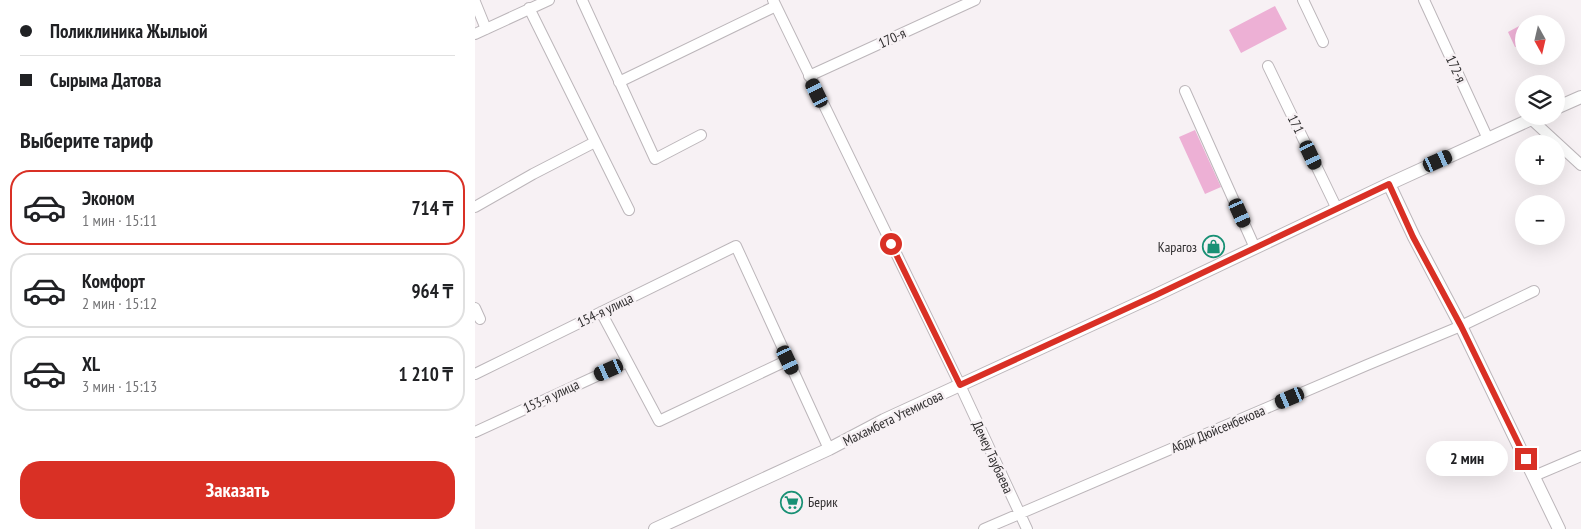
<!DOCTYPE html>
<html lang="ru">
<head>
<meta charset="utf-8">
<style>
  :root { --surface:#fff; --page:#f2f2f2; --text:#202124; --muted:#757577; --line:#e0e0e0; --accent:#d93025 }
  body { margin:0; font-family:"PT Sans Narrow",sans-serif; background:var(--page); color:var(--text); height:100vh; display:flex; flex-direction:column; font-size:19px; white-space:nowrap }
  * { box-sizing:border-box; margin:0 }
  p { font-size:16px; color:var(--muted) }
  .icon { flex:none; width:28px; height:28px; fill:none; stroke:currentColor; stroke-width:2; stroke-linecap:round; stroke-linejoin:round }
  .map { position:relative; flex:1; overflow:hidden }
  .details { display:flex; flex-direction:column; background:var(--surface); width:475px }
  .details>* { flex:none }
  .top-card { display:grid; align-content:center; height:110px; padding:0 20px; background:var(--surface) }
  .needle { width:32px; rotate:172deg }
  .fabs { position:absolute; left:1040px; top:15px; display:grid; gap:10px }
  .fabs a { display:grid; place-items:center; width:50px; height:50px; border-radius:50%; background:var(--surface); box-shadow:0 5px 20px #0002; font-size:25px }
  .end { position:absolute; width:22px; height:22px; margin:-11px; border:6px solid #d93025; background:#fff; box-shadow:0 0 0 2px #fff }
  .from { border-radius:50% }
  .bubble { position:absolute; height:35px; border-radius:18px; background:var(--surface); box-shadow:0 5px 20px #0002; font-size:16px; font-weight:600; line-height:35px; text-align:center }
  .car { position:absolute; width:15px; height:30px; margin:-15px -8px; border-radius:6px; box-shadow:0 0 4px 1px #0007; background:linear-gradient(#222 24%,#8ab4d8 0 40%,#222 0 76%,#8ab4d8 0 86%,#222 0) }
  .top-card b { display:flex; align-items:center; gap:18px; height:48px; font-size:19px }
  .top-card b+b { border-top:1px solid var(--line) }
  .top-card i { width:12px; height:12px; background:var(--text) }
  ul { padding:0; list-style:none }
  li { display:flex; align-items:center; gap:15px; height:75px; margin:0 10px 8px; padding:0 10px; border:2px solid var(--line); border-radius:20px }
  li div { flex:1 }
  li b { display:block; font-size:19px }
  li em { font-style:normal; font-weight:600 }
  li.active { border-color:var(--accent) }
  li>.icon { width:45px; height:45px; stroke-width:1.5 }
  h2 { padding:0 20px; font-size:22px; line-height:60px }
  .button { display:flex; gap:10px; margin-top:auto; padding:10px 20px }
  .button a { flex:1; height:58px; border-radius:20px; background:var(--accent); color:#fff; font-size:20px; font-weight:600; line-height:58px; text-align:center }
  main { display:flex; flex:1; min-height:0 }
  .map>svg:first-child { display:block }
  .green { fill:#edb0d5 }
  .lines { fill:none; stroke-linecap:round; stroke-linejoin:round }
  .minor-casing { stroke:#bcb6ba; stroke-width:12 }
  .tertiary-casing { stroke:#bcb6ba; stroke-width:14 }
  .minor { stroke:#fff; stroke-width:10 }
  .tertiary { stroke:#fff; stroke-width:12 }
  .route { stroke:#d93025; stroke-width:6 }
  .labels { text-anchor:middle; stroke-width:5; stroke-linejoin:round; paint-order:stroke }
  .street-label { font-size:14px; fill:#302e2f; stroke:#f7f1f4 }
  .poi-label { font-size:14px; fill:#302e2f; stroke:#f7f1f4; text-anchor:end }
</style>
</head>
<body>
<main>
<section class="details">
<div class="top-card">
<b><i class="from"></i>Поликлиника Жылыой</b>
<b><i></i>Сырыма Датова</b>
</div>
<h2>Выберите тариф</h2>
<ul>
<li class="active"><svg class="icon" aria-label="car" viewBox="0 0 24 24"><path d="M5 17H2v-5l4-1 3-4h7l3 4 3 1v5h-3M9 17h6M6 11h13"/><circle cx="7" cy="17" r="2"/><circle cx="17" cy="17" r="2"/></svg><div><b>Эконом</b><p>1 мин · 15:11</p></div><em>714 ₸</em></li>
<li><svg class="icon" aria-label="car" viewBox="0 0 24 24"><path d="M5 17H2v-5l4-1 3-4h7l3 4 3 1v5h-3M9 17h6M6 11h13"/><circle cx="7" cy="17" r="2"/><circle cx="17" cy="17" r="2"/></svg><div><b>Комфорт</b><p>2 мин · 15:12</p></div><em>964 ₸</em></li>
<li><svg class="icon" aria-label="car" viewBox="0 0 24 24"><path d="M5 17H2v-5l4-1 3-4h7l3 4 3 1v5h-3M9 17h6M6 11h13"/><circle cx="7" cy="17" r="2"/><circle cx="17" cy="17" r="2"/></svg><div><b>XL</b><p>3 мин · 15:13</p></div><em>1 210 ₸</em></li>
</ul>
<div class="button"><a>Заказать</a></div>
</section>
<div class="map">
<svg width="1106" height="529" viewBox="0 0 1106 529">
  <rect width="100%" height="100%" fill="#f7f1f4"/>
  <path class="green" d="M 800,6 L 812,29 L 766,53 L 754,30 Z
    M 1048,24 L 1049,43 L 1040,47 L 1033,32 Z
    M 720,130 L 746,187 L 730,194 L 704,137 Z"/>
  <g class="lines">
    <defs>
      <path id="minor" d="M 107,0 L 180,159 L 226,135
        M 298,0 L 485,385 L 552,529
        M 828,0 L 848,42
        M 949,0 L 1013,139
        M 0,2 L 11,29
        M 54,8 L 154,210
        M 0,34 L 74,0
        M 793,66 L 862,209
        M 334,76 L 500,0
        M 144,82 L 301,6
        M 710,91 L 780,248
        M 1056,119 L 1106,165
        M 0,207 L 58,174 L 120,142
        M 0,308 L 5,319
        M 126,312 L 184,421 L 313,360
        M 0,374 L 261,246 L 354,449
        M 0,432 L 152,362
        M 1059,476 L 1106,456
        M 509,529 L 892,365 L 986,326 L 1059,291"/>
      <path id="tertiary" d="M 1081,108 L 1106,97
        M 914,184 L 939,237 L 986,326 L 1084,529
        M 180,529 L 354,449 L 409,420 L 681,295 L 914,184 L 1063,116"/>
    </defs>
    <use href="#minor" class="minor-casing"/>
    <use href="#tertiary" class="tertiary-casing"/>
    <use href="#minor" class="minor"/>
    <use href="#tertiary" class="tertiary"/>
  </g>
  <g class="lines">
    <path class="route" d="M 416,244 L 485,385 L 681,295 L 914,184 L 938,237 L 986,326 L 1051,459"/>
  </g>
  <defs>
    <symbol id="shop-ring" viewBox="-11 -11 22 22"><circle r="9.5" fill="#f7f1f4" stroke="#189074" stroke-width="1.5"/><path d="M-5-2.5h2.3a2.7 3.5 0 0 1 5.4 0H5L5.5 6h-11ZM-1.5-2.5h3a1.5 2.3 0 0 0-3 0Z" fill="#189074"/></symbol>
    <symbol id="supermarket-ring" viewBox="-11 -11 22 22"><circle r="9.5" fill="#f7f1f4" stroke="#189074" stroke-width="1.5"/><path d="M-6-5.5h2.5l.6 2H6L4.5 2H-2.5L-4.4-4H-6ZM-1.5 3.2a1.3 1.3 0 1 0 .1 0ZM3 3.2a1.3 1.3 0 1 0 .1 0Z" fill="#189074"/></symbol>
  </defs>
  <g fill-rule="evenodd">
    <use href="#shop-ring" x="726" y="234" width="25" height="25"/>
    <use href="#supermarket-ring" x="304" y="490" width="25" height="25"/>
  </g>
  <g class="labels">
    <g class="street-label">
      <text transform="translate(417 38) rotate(-25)" y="5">170-я</text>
      <text transform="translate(981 69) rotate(65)" y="5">172-я</text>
      <text transform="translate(821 124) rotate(64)" y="5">171</text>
      <text transform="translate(130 310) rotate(-26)" y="5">154-я улица</text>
      <text transform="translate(76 396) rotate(-25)" y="5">153-я улица</text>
      <text transform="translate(418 418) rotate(-26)" y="5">Махамбета Утемисова</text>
      <text transform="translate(743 429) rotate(-23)" y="5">Абди Дюйсенбекова</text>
      <text transform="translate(518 457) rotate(65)" y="5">Демеу Таубаева</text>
    </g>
    <g class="poi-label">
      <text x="722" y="252">Карагоз</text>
      <text x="333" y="507" text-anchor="start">Берик</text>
    </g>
  </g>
</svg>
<div class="fabs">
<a><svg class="needle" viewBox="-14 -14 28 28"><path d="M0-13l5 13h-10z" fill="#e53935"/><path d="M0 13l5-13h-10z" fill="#757577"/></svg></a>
<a><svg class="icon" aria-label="layers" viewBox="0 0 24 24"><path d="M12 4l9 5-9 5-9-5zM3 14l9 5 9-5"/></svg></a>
<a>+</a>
<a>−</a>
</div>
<i class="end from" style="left:416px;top:244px"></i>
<i class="end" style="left:1051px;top:459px"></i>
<div class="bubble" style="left:951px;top:441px;width:82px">2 мин</div>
<i class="car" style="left:342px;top:93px;rotate:334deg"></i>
<i class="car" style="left:836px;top:155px;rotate:155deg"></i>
<i class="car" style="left:963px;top:161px;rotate:66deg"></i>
<i class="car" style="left:765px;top:213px;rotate:156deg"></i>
<i class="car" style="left:313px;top:360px;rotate:155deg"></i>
<i class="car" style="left:134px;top:370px;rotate:246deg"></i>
<i class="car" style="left:815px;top:398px;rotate:247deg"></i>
</div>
</main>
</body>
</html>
